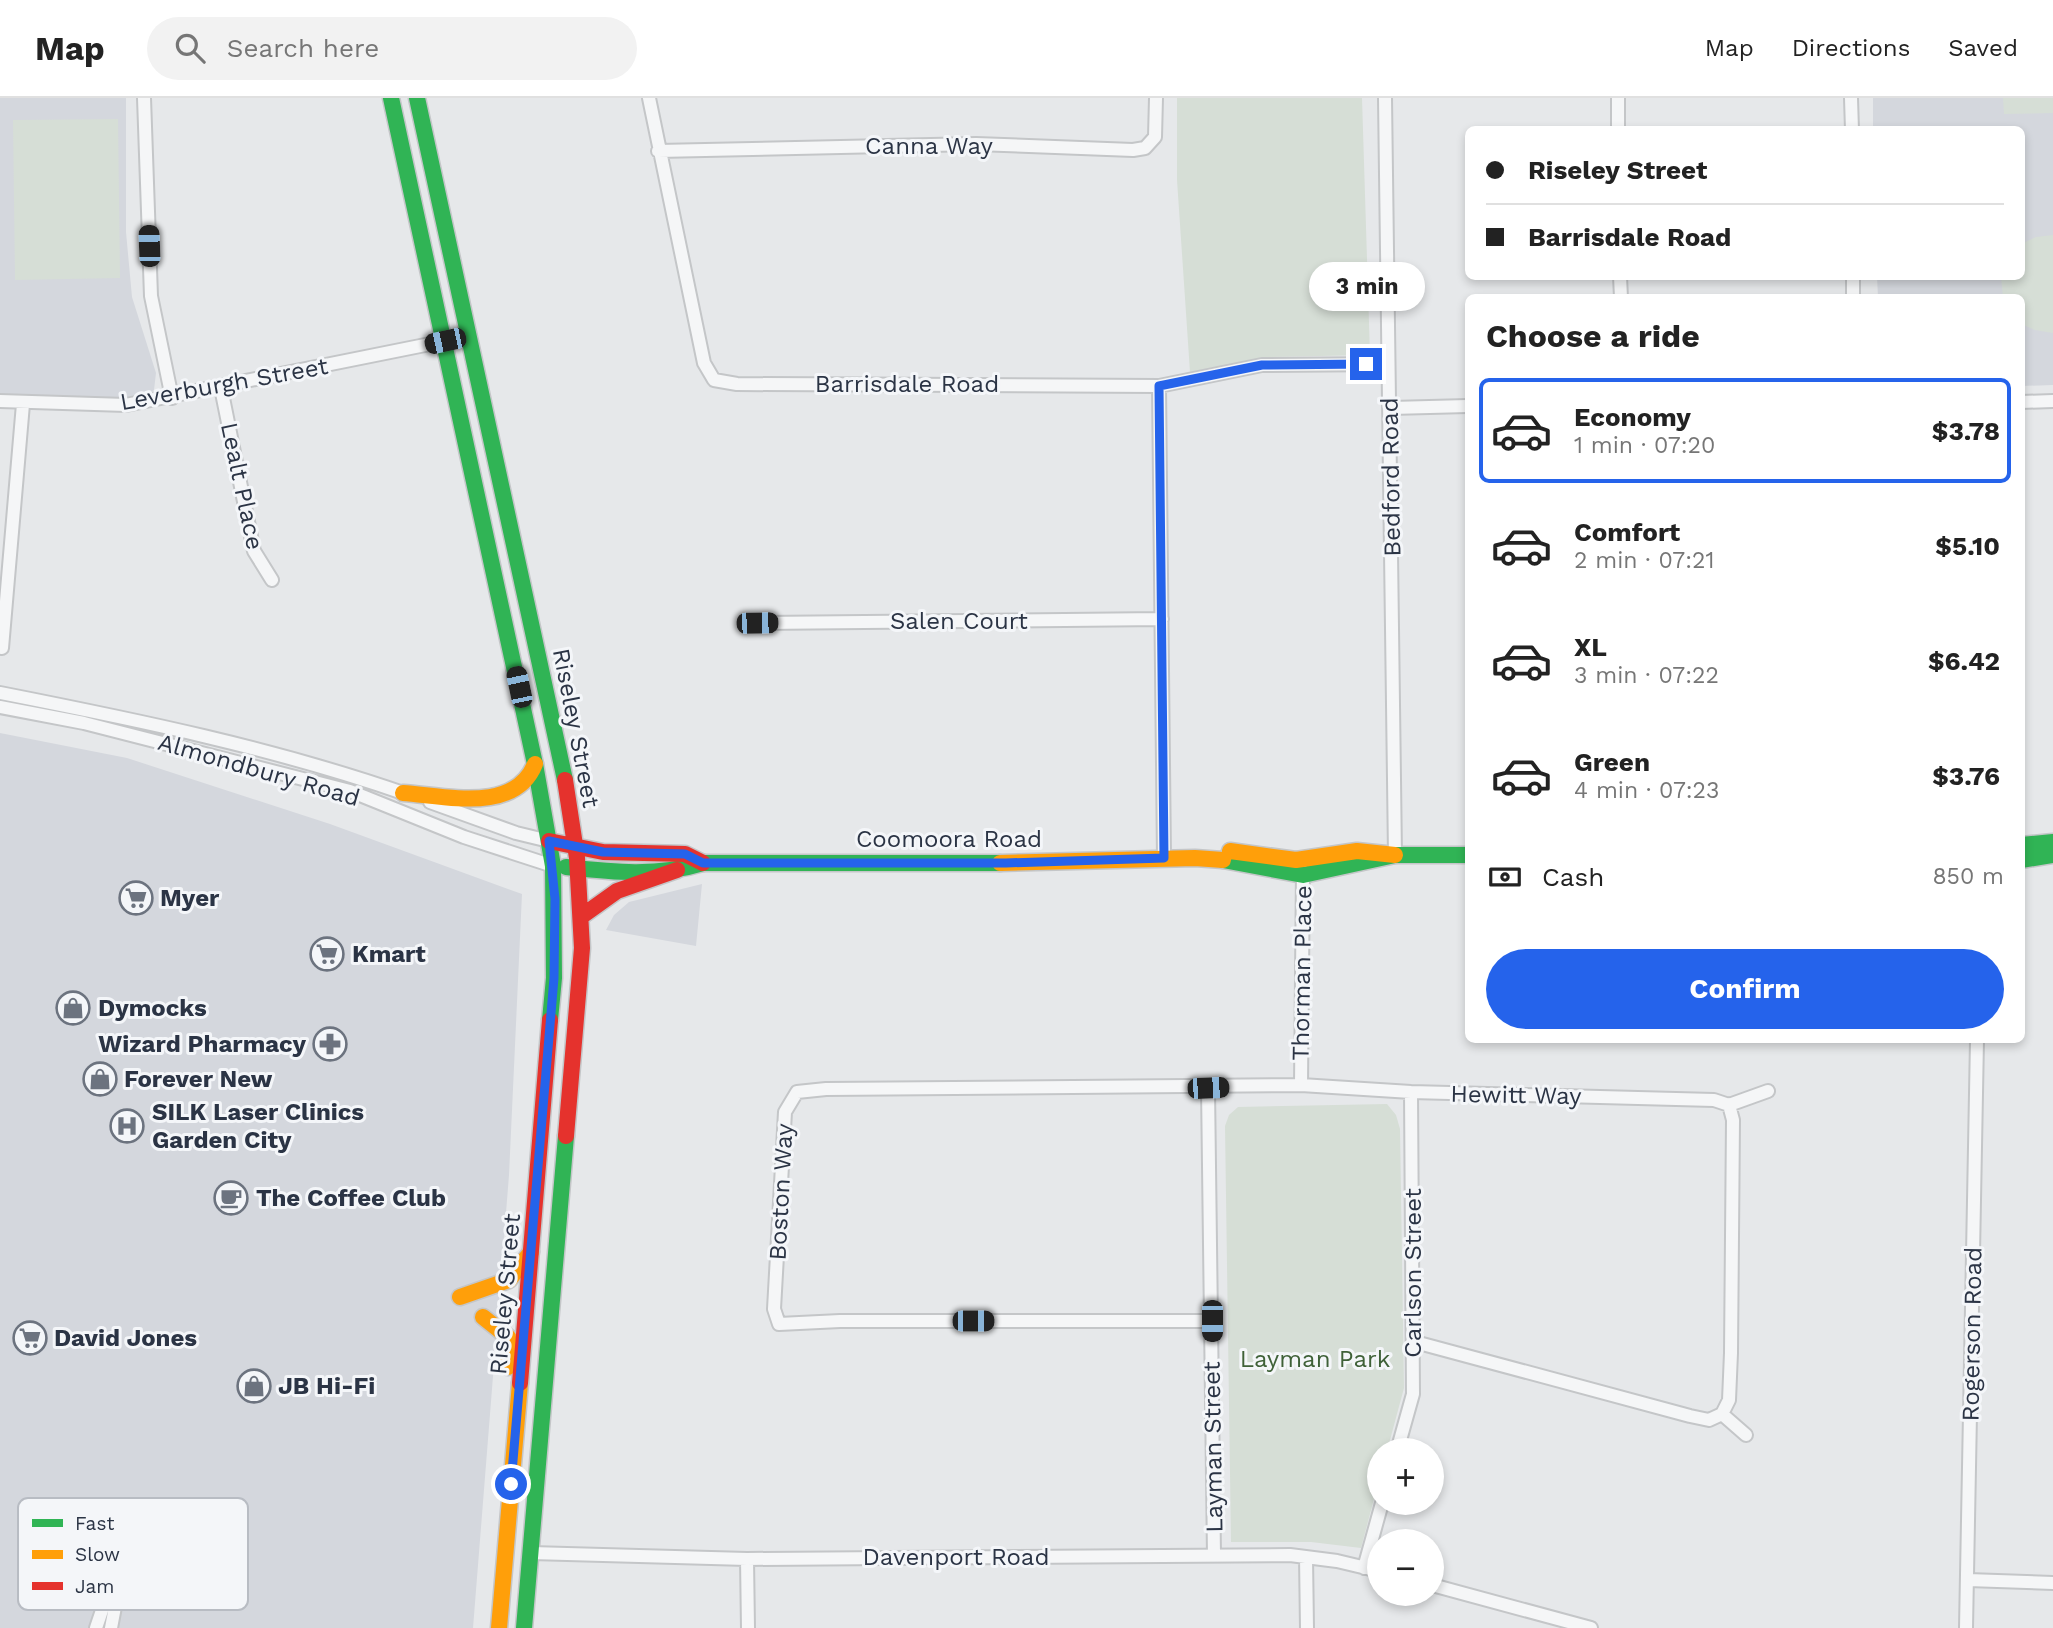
<!DOCTYPE html>
<html lang="en">
<head>
<meta charset="utf-8">
<style>
  :root { --surface:#fff; --page:#f2f2f2; --text:#222; --muted:#767676; --line:#e0e0e0; --accent:#2563eb }
  body { margin:0; font-family:"Work Sans",sans-serif; background:var(--page); color:var(--text); height:100vh; display:flex; flex-direction:column; font-size:26px; white-space:nowrap }
  * { box-sizing:border-box; margin:0 }
  p { font-size:23px; color:var(--muted) }
  .icon { flex:none; width:38px; height:38px; fill:none; stroke:currentColor; stroke-width:2; stroke-linecap:round; stroke-linejoin:round }
  .map { position:relative; flex:1; overflow:hidden }
  .panel { position:absolute; left:1465px; top:196px; width:560px; height:749px; display:flex; flex-direction:column; background:var(--surface); border-radius:10px; box-shadow:0 4px 10px #0003 }
  .panel>* { flex:none }
  .guide { position:absolute; left:1465px; top:28px; width:560px; height:154px; border-radius:10px; box-shadow:0 4px 10px #0003; display:grid; align-content:center; height:154px; padding:0 21px; background:var(--surface) }
  .tools { position:absolute; left:1367px; top:1340px; display:grid; gap:14px }
  .tools a { display:grid; place-items:center; width:77px; height:77px; border-radius:50%; background:var(--surface); box-shadow:0 4px 10px #0003; font-size:35px }
  .end { position:absolute; width:32px; height:32px; margin:-16px; border:9px solid #2563eb; background:#fff; box-shadow:0 0 0 4px #fff }
  .from { border-radius:50% }
  .bubble { position:absolute; height:49px; border-radius:24px; background:var(--surface); box-shadow:0 4px 10px #0003; font-size:23px; font-weight:700; line-height:49px; text-align:center }
  .car { position:absolute; width:21px; height:42px; margin:-21px -10px; border-radius:9px; box-shadow:0 0 5px 2px #0007; background:linear-gradient(#222 24%,#8ab4d8 0 40%,#222 0 76%,#8ab4d8 0 86%,#222 0) }
  .guide b { display:flex; align-items:center; gap:24px; height:66px; font-size:26px }
  .guide b+b { border-top:2px solid var(--line) }
  .guide i { width:18px; height:18px; background:var(--text) }
  ul { padding:0; list-style:none }
  li { display:flex; align-items:center; gap:21px; height:105px; margin:0 14px 10px; padding:0 7px; border:4px solid transparent; border-radius:10px }
  li div { flex:1 }
  li b { display:block; font-size:26px }
  li em { font-style:normal; font-weight:700 }
  li.selected { border-color:var(--accent) }
  li>.icon { width:63px; height:63px; stroke-width:1.5 }
  h2 { padding:0 21px; font-size:32px; line-height:84px }
  .pay { display:flex; align-items:center; gap:18px; height:77px; padding:0 21px; font-size:26px }
  .pay p { margin-inline-start:auto }
  .primary-button { display:flex; gap:14px; margin-top:auto; padding:14px 21px }
  .primary-button a { flex:1; height:80px; border-radius:42px; background:var(--accent); color:#fff; font-size:28px; font-weight:700; line-height:80px; text-align:center }
  header { display:flex; align-items:center; gap:42px; box-sizing:border-box; height:98px; padding:0 35px; background:var(--surface); border-bottom:2px solid var(--line) }
  header strong { font-size:33px }
  nav { display:flex; gap:38px; margin-inline-start:auto; font-size:24px }
  .search { width:490px; height:63px; background:var(--page); display:flex; align-items:center; gap:18px; box-sizing:border-box; padding:0 24px; border-radius:38px; color:var(--muted); font-size:26px }
  .map>svg:first-child { display:block }
  .built { fill:#d4d7dd }
  .green { fill:#d6ded6 }
  .lines { fill:none; stroke-linecap:round; stroke-linejoin:round }
  .street-casing { stroke:#c4c6c8; stroke-width:16 }
  .fast-casing { stroke:#c4c6c8; stroke-width:19 }
  .slow-casing { stroke:#c4c6c8; stroke-width:19 }
  .jam-casing { stroke:#c4c6c8; stroke-width:19 }
  .street { stroke:#f5f6f7; stroke-width:12 }
  .fast { stroke:#30b455; stroke-width:16 }
  .slow { stroke:#ff9f0a; stroke-width:16 }
  .jam { stroke:#e5322d; stroke-width:16 }
  .route { stroke:#2563eb; stroke-width:9 }
  .labels { text-anchor:middle; stroke-width:6; stroke-linejoin:round; paint-order:stroke }
  .street-label { font-size:24px; fill:#2b3445; stroke:#f4f6f9 }
  .poi-label { font-size:24px; font-weight:bold; fill:#2b3445; stroke:#f4f6f9; text-anchor:start }
  .park-label { font-size:24px; fill:#3f6138; stroke:#f4f6f9 }
  .key { fill:#f4f6f9; stroke:#b8bcc3; stroke-width:2 }
  .key-label { font-size:19px; fill:#2b3445 }
</style>
</head>
<body>
<header>
<strong>Map</strong>
<div class="search"><svg class="icon" aria-label="search" viewBox="0 0 24 24"><circle cx="10" cy="10" r="6"/><path d="M15 15l6 6"/></svg>Search here</div>
<nav><a>Map</a><a>Directions</a><a>Saved</a></nav>
</header>
<div class="map">
<svg width="2053" height="1530" viewBox="0 0 2053 1530">
  <rect width="100%" height="100%" fill="#e6e8ea"/>
  <path class="built" d="M 0,0 L 126,0 L 126,134 L 132,199 L 156,275 L 154,292 L 143,301 L 126,307 L 0,296 Z
    M 1873,0 L 2053,0 L 2053,287 L 2021,288 L 2021,200 L 1878,199 L 1877,179 L 2021,178 L 2021,32 L 1873,31 Z
    M 0,635 L 127,660 L 330,726 L 522,796 L 509,1077 L 473,1530 L 0,1530 Z
    M 702,786 L 696,848 L 606,832 L 614,817 L 629,804 Z"/>
  <path class="green" d="M 1177,0 L 1362,0 L 1370,257 L 1268,259 L 1190,274 L 1177,82 Z
    M 2003,0 L 2053,0 L 2053,15 L 2004,16 Z
    M 118,21 L 120,180 L 15,182 L 13,22 Z
    M 2053,137 L 2053,235 L 2035,232 L 2021,226 L 2021,200 L 2003,199 L 2001,179 L 2021,178 L 2021,146 L 2036,139 Z
    M 1387,1006 L 1396,1017 L 1400,1031 L 1404,1290 L 1387,1353 L 1379,1353 L 1379,1382 L 1361,1450 L 1311,1444 L 1231,1444 L 1225,1028 L 1229,1017 L 1238,1009 Z"/>
  <g class="lines">
    <defs>
      <path id="street" d="M 144,0 L 151,198 L 172,300
        M 649,0 L 704,265 L 714,282 L 737,286 L 1159,288 L 1262,267 L 1388,266
        M 1385,0 L 1395,757
        M 1618,0 L 1618,32
        M 1851,0 L 1852,32
        M 658,53 L 976,46 L 1133,52 L 1145,50 L 1155,39 L 1156,0
        M 1620,178 L 1621,200
        M 1853,178 L 1853,200
        M 1159,288 L 1164,760
        M 221,290 L 254,453 L 272,482
        M 0,303 L 126,307 L 445,243
        M 2021,304 L 2053,303
        M 1391,310 L 1468,308
        M 756,525 L 1162,521
        M 2,550 L 23,306
        M 0,595 C 137,622 274,650 406,696
        M 0,609 L 84,625 L 350,693 L 464,739 L 553,768
        M 430,704 L 516,735 L 549,743
        M 1301,987 L 1303,771
        M 1208,990 L 1214,1457
        M 1729,1007 L 1768,993
        M 1211,1223 L 840,1223 L 779,1226 L 774,1211 L 785,1014 L 797,994 L 826,991 L 1301,987 L 1411,994 L 1714,1002 L 1729,1007 L 1733,1022 L 1731,1255 L 1729,1302 L 1722,1316 L 1709,1322 L 1690,1318 L 1415,1244
        M 1722,1316 L 1746,1337
        M 1397,1353 L 1413,1296 L 1411,994
        M119 1458a17 17 0 1 1 34 0a17 17 0 1 1-34 0Z
        M 531,1455 L 747,1461 L 1290,1457 L 1337,1463 L 1379,1473
        M 1306,1459 L 1307,1530
        M 747,1461 L 748,1530
        M 1364,1470 L 1382,1405
        M 1968,1482 L 2053,1485
        M 1432,1487 L 1591,1530
        M 96,1530 L 119,1462
        M 111,1530 L 115,1509 L 130,1474
        M 1966,1530 L 1977,942"/>
      <path id="fast" d="M 391,0 L 535,666 L 553,768 L 554,880 L 550,922
        M 417,0 L 565,682
        M 2021,747 L 2053,744
        M 1223,762 L 1303,777 L 1395,757 L 1468,757
        M 2021,762 L 2053,757
        M 566,769 C 612,774 658,779 703,765 L 1000,765
        M 524,1530 L 566,1038"/>
      <path id="slow" d="M 403,695 C 446,698 515,716 535,666
        M 1230,753 L 1296,762 L 1357,753 L 1395,757
        M 1000,765 L 1195,760 L 1223,762
        M 460,1199 L 509,1182 L 531,1154
        M 483,1219 L 508,1239 L 508,1269
        M 499,1530 L 520,1285"/>
      <path id="jam" d="M 565,682 L 577,760 L 582,850 L 566,1038
        M 549,743 L 603,754 L 685,756 L 703,765
        M 582,818 L 617,793 L 677,772
        M 520,1285 L 550,922"/>
    </defs>
    <use href="#street" class="street-casing"/>
    <use href="#fast" class="fast-casing"/>
    <use href="#slow" class="slow-casing"/>
    <use href="#jam" class="jam-casing"/>
    <use href="#street" class="street"/>
    <use href="#fast" class="fast"/>
    <use href="#slow" class="slow"/>
    <use href="#jam" class="jam"/>
  </g>
  <g class="lines">
    <path class="route" d="M 511,1386 L 554,880 L 555,801 L 549,743 L 603,754 L 685,756 L 703,765 L 1006,765 L 1164,760 L 1159,288 L 1262,267 L 1366,266"/>
  </g>
  <defs>
    <symbol id="supermarket-ring" viewBox="-11 -11 22 22"><circle r="9.5" fill="#f4f6f9" stroke="#6c737f" stroke-width="1.5"/><path d="M-6-5.5h2.5l.6 2H6L4.5 2H-2.5L-4.4-4H-6ZM-1.5 3.2a1.3 1.3 0 1 0 .1 0ZM3 3.2a1.3 1.3 0 1 0 .1 0Z" fill="#6c737f"/></symbol>
    <symbol id="shop-ring" viewBox="-11 -11 22 22"><circle r="9.5" fill="#f4f6f9" stroke="#6c737f" stroke-width="1.5"/><path d="M-5-2.5h2.3a2.7 3.5 0 0 1 5.4 0H5L5.5 6h-11ZM-1.5-2.5h3a1.5 2.3 0 0 0-3 0Z" fill="#6c737f"/></symbol>
    <symbol id="pharmacy-ring" viewBox="-11 -11 22 22"><circle r="9.5" fill="#f4f6f9" stroke="#6c737f" stroke-width="1.5"/><path d="M-2-6h4v4h4v4h-4v4h-4v-4h-4v-4h4Z" fill="#6c737f"/></symbol>
    <symbol id="hospital-ring" viewBox="-11 -11 22 22"><circle r="9.5" fill="#f4f6f9" stroke="#6c737f" stroke-width="1.5"/><path d="M-5-5h3v3.5h4V-5h3V5h-3V1.5h-4V5h-3Z" fill="#6c737f"/></symbol>
    <symbol id="cafe-ring" viewBox="-11 -11 22 22"><circle r="9.5" fill="#f4f6f9" stroke="#6c737f" stroke-width="1.5"/><path d="M-5.5-4.5H6V0H3Q3 3.5 0 3.5H-2.5Q-5.5 3.5-5.5 0ZM3-3.2v2h1.7v-2ZM-6 4.5H4V6H-6Z" fill="#6c737f"/></symbol>
  </defs>
  <g fill-rule="evenodd">
    <use href="#supermarket-ring" x="117" y="781" width="38" height="38"/>
    <use href="#supermarket-ring" x="308" y="837" width="38" height="38"/>
    <use href="#shop-ring" x="54" y="891" width="38" height="38"/>
    <use href="#pharmacy-ring" x="311" y="927" width="38" height="38"/>
    <use href="#shop-ring" x="81" y="962" width="38" height="38"/>
    <use href="#hospital-ring" x="108" y="1009" width="38" height="38"/>
    <use href="#cafe-ring" x="212" y="1081" width="38" height="38"/>
    <use href="#supermarket-ring" x="11" y="1221" width="38" height="38"/>
    <use href="#shop-ring" x="235" y="1269" width="38" height="38"/>
  </g>
  <g class="labels">
    <g class="street-label">
      <text x="929" y="56">Canna Way</text>
      <text transform="translate(224 286) rotate(-10)" y="8">Leverburgh Street</text>
      <text x="907" y="294">Barrisdale Road</text>
      <text transform="translate(1391 379) rotate(-91)" y="8">Bedford Road</text>
      <text transform="translate(242 388) rotate(78)" y="8">Lealt Place</text>
      <text x="959" y="531">Salen Court</text>
      <text transform="translate(576 630) rotate(79)" y="8">Riseley Street</text>
      <text transform="translate(259 672) rotate(16)" y="8">Almondbury Road</text>
      <text x="949" y="749">Coomoora Road</text>
      <text transform="translate(1302 875) rotate(-89)" y="8">Thorman Place</text>
      <text transform="translate(1516 997) rotate(1)" y="8">Hewitt Way</text>
      <text transform="translate(781 1094) rotate(-87)" y="8">Boston Way</text>
      <text transform="translate(1413 1175) rotate(-90)" y="8">Carlson Street</text>
      <text transform="translate(505 1196) rotate(-85)" y="8">Riseley Street</text>
      <text transform="translate(1972 1236) rotate(-89)" y="8">Rogerson Road</text>
      <text transform="translate(1213 1349) rotate(-91)" y="8">Layman Street</text>
      <text x="956" y="1467">Davenport Road</text>
    </g>
    <g class="poi-label">
      <text x="160" y="808">Myer</text>
      <text x="352" y="864">Kmart</text>
      <text x="98" y="918">Dymocks</text>
      <text x="306" y="954" text-anchor="end">Wizard Pharmacy</text>
      <text x="124" y="989">Forever New</text>
      <text x="152" y="1022">SILK Laser Clinics<tspan x="152" dy="28">Garden City</tspan></text>
      <text x="256" y="1108">The Coffee Club</text>
      <text x="54" y="1248">David Jones</text>
      <text x="278" y="1296">JB Hi-Fi</text>
    </g>
    <g class="park-label">
      <text x="1315" y="1269">Layman Park</text>
    </g>
  </g>
  <rect x="18" y="1400" width="230" height="112" rx="10" class="key"/>
  <rect x="32" y="1421" width="31" height="8" fill="#30b455"/>
  <rect x="32" y="1452" width="31" height="9" fill="#ff9f0a"/>
  <rect x="32" y="1484" width="31" height="8" fill="#e5322d"/>
  <g class="key-label">
    <text x="75" y="1432">Fast</text>
    <text x="75" y="1463">Slow</text>
    <text x="75" y="1495">Jam</text>
  </g>
</svg>
<div class="tools">
<a>+</a>
<a>−</a>
</div>
<i class="end from" style="left:511px;top:1386px"></i>
<i class="end" style="left:1366px;top:266px"></i>
<div class="bubble" style="left:1309px;top:164px;width:116px">3 min</div>
<i class="car" style="left:149px;top:148px;rotate:358deg"></i>
<i class="car" style="left:445px;top:243px;rotate:258deg"></i>
<i class="car" style="left:757px;top:525px;rotate:89deg"></i>
<i class="car" style="left:519px;top:589px;rotate:348deg"></i>
<i class="car" style="left:1208px;top:990px;rotate:88deg"></i>
<i class="car" style="left:973px;top:1223px;rotate:90deg"></i>
<i class="car" style="left:1212px;top:1223px;rotate:180deg"></i>
<div class="guide">
<b><i class="from"></i>Riseley Street</b>
<b><i></i>Barrisdale Road</b>
</div>
<section class="panel">
<h2>Choose a ride</h2>
<ul>
<li class="selected"><svg class="icon" aria-label="car" viewBox="0 0 24 24"><path d="M5 17H2v-5l4-1 3-4h7l3 4 3 1v5h-3M9 17h6M6 11h13"/><circle cx="7" cy="17" r="2"/><circle cx="17" cy="17" r="2"/></svg><div><b>Economy</b><p>1 min · 07:20</p></div><em>$3.78</em></li>
<li><svg class="icon" aria-label="car" viewBox="0 0 24 24"><path d="M5 17H2v-5l4-1 3-4h7l3 4 3 1v5h-3M9 17h6M6 11h13"/><circle cx="7" cy="17" r="2"/><circle cx="17" cy="17" r="2"/></svg><div><b>Comfort</b><p>2 min · 07:21</p></div><em>$5.10</em></li>
<li><svg class="icon" aria-label="car" viewBox="0 0 24 24"><path d="M5 17H2v-5l4-1 3-4h7l3 4 3 1v5h-3M9 17h6M6 11h13"/><circle cx="7" cy="17" r="2"/><circle cx="17" cy="17" r="2"/></svg><div><b>XL</b><p>3 min · 07:22</p></div><em>$6.42</em></li>
<li><svg class="icon" aria-label="car" viewBox="0 0 24 24"><path d="M5 17H2v-5l4-1 3-4h7l3 4 3 1v5h-3M9 17h6M6 11h13"/><circle cx="7" cy="17" r="2"/><circle cx="17" cy="17" r="2"/></svg><div><b>Green</b><p>4 min · 07:23</p></div><em>$3.76</em></li>
</ul>
<div class="pay"><svg class="icon" aria-label="cash" viewBox="0 0 24 24"><path d="M3 7h18v10H3z"/><circle cx="12" cy="12" r="2"/></svg>Cash<p>850 m</p></div>
<div class="primary-button"><a>Confirm</a></div>
</section>
</div>
</body>
</html>
